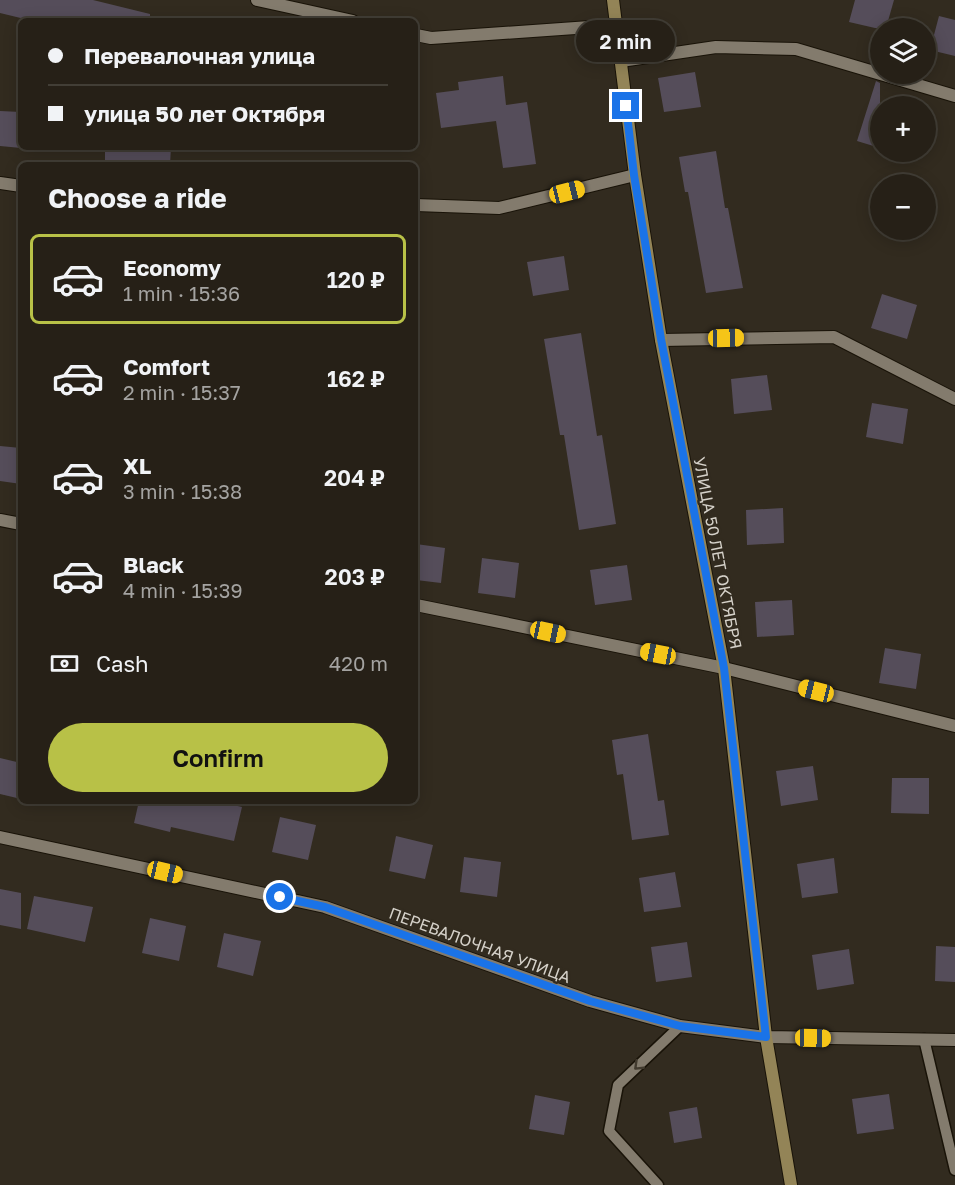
<!DOCTYPE html>
<html lang="en">
<head>
<meta charset="utf-8">
<style>
  :root { --surface:#262017; --page:#2e2820; --text:#f1f3f6; --muted:#a4a3a1; --line:#423e36; --accent:#b8c147 }
  body { margin:0; font-family:"Golos Text",sans-serif; background:var(--page); color:var(--text); height:100vh; display:flex; flex-direction:column; font-size:22px; white-space:nowrap }
  * { box-sizing:border-box; margin:0 }
  p { font-size:20px; color:var(--muted) }
  .icon { flex:none; width:33px; height:33px; fill:none; stroke:currentColor; stroke-width:2; stroke-linecap:round; stroke-linejoin:round }
  .map { position:relative; flex:1; overflow:hidden }
  .sheet { position:absolute; left:18px; top:162px; width:400px; height:642px; display:flex; flex-direction:column; background:var(--surface); border-radius:9px; box-shadow:0 3px 15px #0003,0 0 0 2px var(--line) }
  .sheet>* { flex:none }
  .top-card { position:absolute; left:18px; top:18px; width:400px; height:132px; border-radius:9px; box-shadow:0 3px 15px #0003,0 0 0 2px var(--line); display:grid; align-content:center; height:132px; padding:0 30px; background:var(--surface) }
  .fabs { position:absolute; left:870px; top:18px; display:grid; gap:12px }
  .fabs a { display:grid; place-items:center; width:66px; height:66px; border-radius:50%; background:var(--surface); box-shadow:0 3px 15px #0003,0 0 0 2px var(--line); font-size:30px }
  .end { position:absolute; width:27px; height:27px; margin:-14px; border:8px solid #1a73e8; background:#fff; box-shadow:0 0 0 3px #fff }
  .from { border-radius:50% }
  .bubble { position:absolute; height:42px; border-radius:21px; background:var(--surface); box-shadow:0 3px 15px #0003,0 0 0 2px var(--line); font-size:20px; font-weight:600; line-height:42px; text-align:center }
  .car { position:absolute; width:18px; height:36px; margin:-18px -9px; border-radius:8px; box-shadow:0 0 4px 2px #0007; background:linear-gradient(#f5c518 24%,#345 0 40%,#f5c518 0 76%,#345 0 86%,#f5c518 0) }
  .top-card b { display:flex; align-items:center; gap:21px; height:57px; font-size:22px }
  .top-card b+b { border-top:2px solid var(--line) }
  .top-card i { width:15px; height:15px; background:var(--text) }
  ul { padding:0; list-style:none }
  li { display:flex; align-items:center; gap:18px; height:90px; margin:0 12px 9px; padding:0 18px; border:3px solid transparent; border-radius:9px }
  li div { flex:1 }
  li b { display:block; font-size:22px }
  li em { font-style:normal; font-weight:600 }
  li.active { border-color:var(--accent) }
  li>.icon { width:54px; height:54px; stroke-width:1.5 }
  h2 { padding:0 30px; font-size:27px; line-height:72px }
  .pay { display:flex; align-items:center; gap:15px; height:66px; padding:0 30px; font-size:22px }
  .pay p { margin-inline-start:auto }
  .button { display:flex; gap:12px; margin-top:auto; padding:12px 30px }
  .button a { flex:1; height:69px; border-radius:36px; background:var(--accent); color:#111; font-size:24px; font-weight:600; line-height:69px; text-align:center }
  .map>svg:first-child { display:block }
  .building { fill:#554d5a }
  .lines { fill:none; stroke-linecap:round; stroke-linejoin:round }
  .service-casing { stroke:#191308; stroke-width:13 }
  .minor-casing { stroke:#191308; stroke-width:14 }
  .secondary-casing { stroke:#191308; stroke-width:14 }
  .service { stroke:#837b6d; stroke-width:10 }
  .minor { stroke:#837b6d; stroke-width:12 }
  .secondary { stroke:#938457; stroke-width:12 }
  .oneway { stroke:#423b2f }
  .route { stroke:#1a73e8; stroke-width:8 }
  .labels { text-anchor:middle; stroke-width:5; stroke-linejoin:round; paint-order:stroke }
  .street-label { font-size:16px; fill:#d5d1c9; stroke:#322b1f }
</style>
</head>
<body>
<div class="map">
<svg width="955" height="1185" viewBox="0 0 955 1185">
  <rect width="100%" height="100%" fill="#322b1f"/>
  <path class="building" d="M 0,0 L 93,0 L 150,14 L 150,21 L 33,21 L 0,13 Z
    M 855,0 L 894,0 L 886,28 L 875,28 L 849,22 Z
    M 939,16 L 955,20 L 955,56 L 930,50 Z
    M 695,72 L 701,107 L 664,112 L 658,78 Z
    M 503,76 L 506,105 L 527,102 L 536,164 L 503,168 L 496,121 L 441,128 L 436,93 L 459,90 L 458,82 Z
    M 876,81 L 880,83 L 880,148 L 857,141 Z
    M 0,111 L 21,112 L 21,148 L 0,146 Z
    M 105,147 L 171,147 L 170,165 L 105,160 Z
    M 716,151 L 725,208 L 728,208 L 743,288 L 706,293 L 688,192 L 685,192 L 679,157 Z
    M 564,256 L 569,290 L 533,296 L 527,262 Z
    M 882,294 L 917,305 L 907,339 L 871,328 Z
    M 581,333 L 597,436 L 602,435 L 616,524 L 579,530 L 564,435 L 560,435 L 544,339 Z
    M 767,375 L 772,410 L 734,414 L 731,379 Z
    M 872,403 L 908,409 L 903,444 L 866,437 Z
    M 0,446 L 21,448 L 21,484 L 0,481 Z
    M 783,508 L 784,543 L 747,545 L 746,510 Z
    M 416,544 L 445,548 L 441,583 L 416,580 Z
    M 482,558 L 519,563 L 515,598 L 478,593 Z
    M 627,565 L 632,600 L 595,605 L 590,570 Z
    M 792,600 L 794,635 L 757,637 L 755,602 Z
    M 885,648 L 921,654 L 916,689 L 879,683 Z
    M 648,734 L 658,801 L 664,800 L 669,835 L 632,840 L 623,774 L 617,775 L 612,740 Z
    M 0,758 L 21,763 L 21,799 L 0,794 Z
    M 813,766 L 818,800 L 781,806 L 776,771 Z
    M 892,778 L 929,778 L 929,814 L 891,813 Z
    M 139,801 L 216,801 L 242,807 L 234,841 L 171,827 L 170,832 L 134,823 Z
    M 280,817 L 316,825 L 308,860 L 272,852 Z
    M 396,836 L 433,845 L 425,879 L 389,871 Z
    M 464,857 L 501,862 L 497,897 L 460,892 Z
    M 834,858 L 838,893 L 802,898 L 797,864 Z
    M 675,872 L 681,907 L 644,912 L 639,878 Z
    M 0,889 L 21,893 L 21,929 L 0,925 Z
    M 34,896 L 93,907 L 85,942 L 27,929 Z
    M 150,918 L 186,926 L 179,961 L 142,953 Z
    M 224,933 L 261,941 L 253,976 L 217,967 Z
    M 687,942 L 692,977 L 656,982 L 651,947 Z
    M 936,946 L 955,947 L 955,982 L 935,981 Z
    M 849,949 L 854,984 L 817,990 L 812,955 Z
    M 889,1094 L 894,1129 L 857,1134 L 852,1099 Z
    M 535,1095 L 570,1102 L 564,1135 L 529,1129 Z
    M 697,1107 L 702,1138 L 674,1143 L 669,1112 Z"/>
  <g class="lines">
    <defs>
      <path id="service" d="M 924,1039 L 955,1170
        M 658,1185 L 609,1131 L 618,1085 L 680,1026"/>
      <path id="minor" d="M 257,0 L 353,21
        M 416,35 L 431,38 L 618,25
        M 621,61 L 716,47 L 796,49 L 955,96
        M 0,183 L 21,186
        M 416,205 L 499,208 L 635,175
        M 661,340 L 834,337 L 955,399
        M 0,520 L 21,524
        M 416,605 L 724,668 L 955,726
        M 0,837 L 325,907 L 590,1001 L 680,1026 L 766,1037 L 955,1040"/>
      <path id="secondary" d="M 613,0 L 635,175 L 661,340 L 724,668 L 766,1037 L 791,1185"/>
    </defs>
    <use href="#service" class="service-casing"/>
    <use href="#minor" class="minor-casing"/>
    <use href="#secondary" class="secondary-casing"/>
    <use href="#service" class="service"/>
    <use href="#minor" class="minor"/>
    <use href="#secondary" class="secondary"/>
  </g>
  <defs><path id="oneway-chevron" d="M-2-3.5L2.5 0L-2 3.5" fill="none" stroke-width="1.6" stroke-linecap="round" stroke-linejoin="round" transform="scale(1.5)"/></defs>
  <use class="oneway" href="#oneway-chevron" transform="translate(638 1066) rotate(136)"/>
  <g class="lines">
    <path class="route" d="M 280,897 L 325,907 L 590,1001 L 680,1026 L 766,1037 L 724,668 L 661,339 L 634,175 L 626,106"/>
  </g>
  <g class="labels">
    <g class="street-label">
      <text transform="translate(718 553) rotate(79)" y="6">УЛИЦА 50 ЛЕТ ОКТЯБРЯ</text>
      <text transform="translate(480 945) rotate(20)" y="6">ПЕРЕВАЛОЧНАЯ УЛИЦА</text>
    </g>
  </g>
</svg>
<div class="fabs">
<a><svg class="icon" aria-label="layers" viewBox="0 0 24 24"><path d="M12 4l9 5-9 5-9-5zM3 14l9 5 9-5"/></svg></a>
<a>+</a>
<a>−</a>
</div>
<i class="end from" style="left:280px;top:897px"></i>
<i class="end" style="left:626px;top:106px"></i>
<div class="bubble" style="left:576px;top:20px;width:99px">2 min</div>
<i class="car" style="left:567px;top:192px;rotate:76deg"></i>
<i class="car" style="left:726px;top:338px;rotate:89deg"></i>
<i class="car" style="left:548px;top:632px;rotate:102deg"></i>
<i class="car" style="left:658px;top:654px;rotate:281deg"></i>
<i class="car" style="left:816px;top:691px;rotate:284deg"></i>
<i class="car" style="left:165px;top:872px;rotate:103deg"></i>
<i class="car" style="left:813px;top:1038px;rotate:91deg"></i>
<div class="top-card">
<b><i class="from"></i>Перевалочная улица</b>
<b><i></i>улица 50 лет Октября</b>
</div>
<section class="sheet">
<h2>Choose a ride</h2>
<ul>
<li class="active"><svg class="icon" aria-label="car" viewBox="0 0 24 24"><path d="M5 17H2v-5l4-1 3-4h7l3 4 3 1v5h-3M9 17h6M6 11h13"/><circle cx="7" cy="17" r="2"/><circle cx="17" cy="17" r="2"/></svg><div><b>Economy</b><p>1 min · 15:36</p></div><em>120 ₽</em></li>
<li><svg class="icon" aria-label="car" viewBox="0 0 24 24"><path d="M5 17H2v-5l4-1 3-4h7l3 4 3 1v5h-3M9 17h6M6 11h13"/><circle cx="7" cy="17" r="2"/><circle cx="17" cy="17" r="2"/></svg><div><b>Comfort</b><p>2 min · 15:37</p></div><em>162 ₽</em></li>
<li><svg class="icon" aria-label="car" viewBox="0 0 24 24"><path d="M5 17H2v-5l4-1 3-4h7l3 4 3 1v5h-3M9 17h6M6 11h13"/><circle cx="7" cy="17" r="2"/><circle cx="17" cy="17" r="2"/></svg><div><b>XL</b><p>3 min · 15:38</p></div><em>204 ₽</em></li>
<li><svg class="icon" aria-label="car" viewBox="0 0 24 24"><path d="M5 17H2v-5l4-1 3-4h7l3 4 3 1v5h-3M9 17h6M6 11h13"/><circle cx="7" cy="17" r="2"/><circle cx="17" cy="17" r="2"/></svg><div><b>Black</b><p>4 min · 15:39</p></div><em>203 ₽</em></li>
</ul>
<div class="pay"><svg class="icon" aria-label="cash" viewBox="0 0 24 24"><path d="M3 7h18v10H3z"/><circle cx="12" cy="12" r="2"/></svg>Cash<p>420 m</p></div>
<div class="button"><a>Confirm</a></div>
</section>
</div>
</body>
</html>
